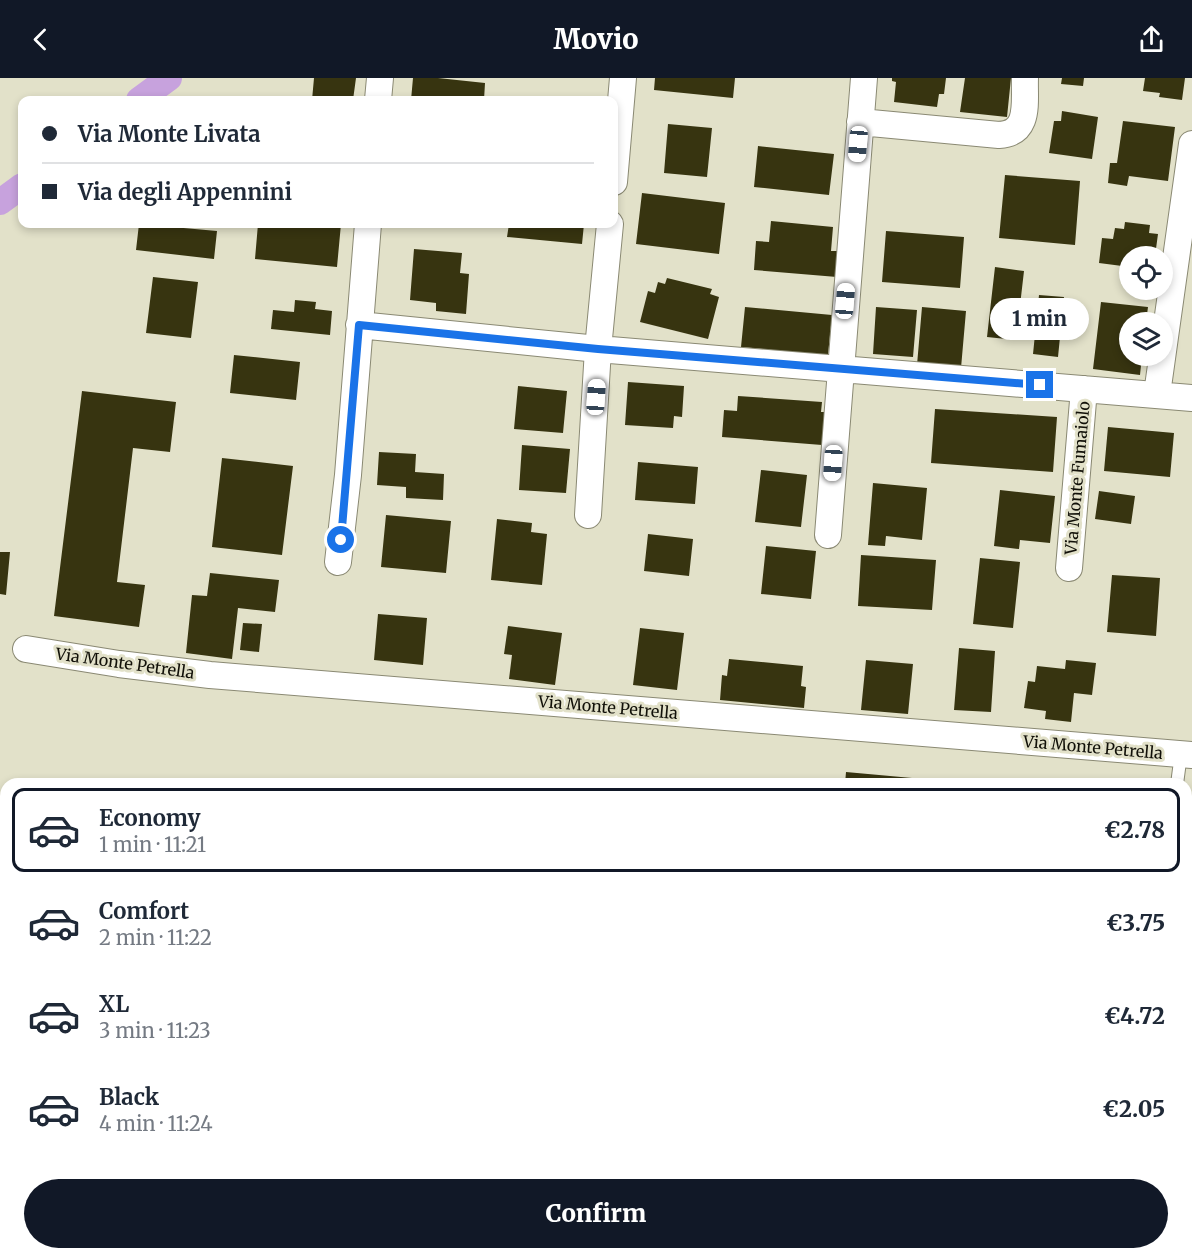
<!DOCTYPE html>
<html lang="en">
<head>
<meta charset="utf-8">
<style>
  :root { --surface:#fff; --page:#f2f2f3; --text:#1f2937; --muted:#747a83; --line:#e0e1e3; --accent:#111827 }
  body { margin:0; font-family:Merriweather,serif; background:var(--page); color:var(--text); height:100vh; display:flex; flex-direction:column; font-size:22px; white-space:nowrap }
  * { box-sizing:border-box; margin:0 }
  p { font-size:20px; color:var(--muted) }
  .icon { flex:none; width:33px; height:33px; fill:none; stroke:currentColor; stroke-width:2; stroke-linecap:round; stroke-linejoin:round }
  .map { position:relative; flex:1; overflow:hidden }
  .sheet { position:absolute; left:0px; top:700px; width:1192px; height:482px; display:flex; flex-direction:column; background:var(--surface); border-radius:18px 18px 0 0; box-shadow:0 3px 9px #0003 }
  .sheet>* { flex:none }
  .top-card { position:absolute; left:18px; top:18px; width:600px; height:132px; border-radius:12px; box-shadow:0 3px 9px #0003; display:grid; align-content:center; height:132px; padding:0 24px; background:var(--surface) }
  .tools { position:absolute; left:1119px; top:168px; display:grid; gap:12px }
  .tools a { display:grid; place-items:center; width:54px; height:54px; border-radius:50%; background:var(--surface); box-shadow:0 3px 9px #0003; font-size:30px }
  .end { position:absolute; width:27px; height:27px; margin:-14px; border:8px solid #1a73e8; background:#fff; box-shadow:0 0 0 3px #fff }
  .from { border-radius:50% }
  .bubble { position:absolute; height:42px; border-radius:21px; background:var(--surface); box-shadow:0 3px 9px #0003; font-size:20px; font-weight:800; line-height:42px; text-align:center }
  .car { position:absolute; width:18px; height:36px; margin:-18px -9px; border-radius:8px; box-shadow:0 0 4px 2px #0007; background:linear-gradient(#fff 24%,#345 0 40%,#fff 0 76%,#345 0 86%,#fff 0) }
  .top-card b { display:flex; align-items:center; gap:21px; height:57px; font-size:22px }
  .top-card b+b { border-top:2px solid var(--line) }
  .top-card i { width:15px; height:15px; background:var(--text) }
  ul { padding:10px 0 0; list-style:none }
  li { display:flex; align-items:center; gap:18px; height:84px; margin:0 12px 9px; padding:0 12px; border:3px solid transparent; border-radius:12px }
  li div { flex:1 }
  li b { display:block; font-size:22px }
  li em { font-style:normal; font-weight:800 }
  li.active { border-color:var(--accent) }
  li>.icon { width:54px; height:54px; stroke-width:1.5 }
  .cta { display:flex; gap:12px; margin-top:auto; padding:12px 24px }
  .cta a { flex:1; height:69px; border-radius:36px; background:var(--accent); color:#fff; font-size:24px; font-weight:800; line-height:69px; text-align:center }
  header { display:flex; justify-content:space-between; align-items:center; height:78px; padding:0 24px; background:var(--accent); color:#fff; font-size:27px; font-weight:800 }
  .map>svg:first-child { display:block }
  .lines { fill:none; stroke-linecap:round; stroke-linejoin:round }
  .canal { stroke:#c7a2dd; stroke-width:26 }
  .building { fill:#373410 }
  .service-casing { stroke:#8a8973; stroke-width:14 }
  .minor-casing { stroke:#8a8973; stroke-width:28 }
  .service { stroke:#fff; stroke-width:12 }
  .minor { stroke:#fff; stroke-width:26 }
  .route { stroke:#1a73e8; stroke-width:8 }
  .labels { text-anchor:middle; stroke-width:6; stroke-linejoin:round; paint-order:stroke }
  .street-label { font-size:16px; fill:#111008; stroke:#e2e1c9 }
</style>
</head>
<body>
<header><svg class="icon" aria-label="back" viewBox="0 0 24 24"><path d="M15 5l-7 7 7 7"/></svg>Movio<svg class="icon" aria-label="share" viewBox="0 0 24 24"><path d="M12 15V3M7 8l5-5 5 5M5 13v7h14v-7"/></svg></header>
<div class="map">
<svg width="1192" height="1181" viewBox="0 0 1192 1181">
  <rect width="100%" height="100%" fill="#e2e1c9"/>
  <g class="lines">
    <path class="canal" d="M 139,22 L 169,0
      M 0,124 L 22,108"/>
  </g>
  <path class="building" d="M 314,0 L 356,0 L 353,22 L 312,22 Z
    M 413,0 L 438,0 L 485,5 L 484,22 L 411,22 Z
    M 655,0 L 735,0 L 733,20 L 654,12 Z
    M 892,0 L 946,0 L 944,16 L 939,16 L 937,29 L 894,24 L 896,4 L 892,3 Z
    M 965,0 L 1011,0 L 1007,39 L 960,34 Z
    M 1062,0 L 1084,0 L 1083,8 L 1061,6 Z
    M 1145,0 L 1185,0 L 1182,22 L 1159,19 L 1160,15 L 1143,13 Z
    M 1062,33 L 1098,39 L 1092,81 L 1049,75 L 1054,43 L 1061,43 Z
    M 1123,43 L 1175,49 L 1168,103 L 1129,98 L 1127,108 L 1108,105 L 1110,85 L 1117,85 Z
    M 668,46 L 712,50 L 707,99 L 664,95 Z
    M 758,68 L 834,76 L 829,117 L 754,109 Z
    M 1005,97 L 1080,103 L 1075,167 L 999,160 Z
    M 642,115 L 725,125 L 719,176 L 636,166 Z
    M 771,143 L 833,149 L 831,173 L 839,173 L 837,199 L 754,192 L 756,163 L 769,164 Z
    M 1125,144 L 1150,147 L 1149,155 L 1158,156 L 1155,178 L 1130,178 L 1130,189 L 1099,185 L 1102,160 L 1113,161 L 1115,150 L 1124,151 Z
    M 139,146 L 217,153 L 214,181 L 136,172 Z
    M 258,146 L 341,146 L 337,189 L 255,181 Z
    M 509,146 L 584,146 L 582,166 L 507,159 Z
    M 886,153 L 964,159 L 960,210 L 882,204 Z
    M 414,171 L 462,175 L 460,195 L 469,196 L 466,236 L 436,233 L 436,225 L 410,222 Z
    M 995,189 L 1024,193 L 1016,262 L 987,259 Z
    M 153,199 L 198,204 L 191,260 L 146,255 Z
    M 667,200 L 712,211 L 710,216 L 719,219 L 708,261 L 640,244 L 648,213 L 655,215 L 658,204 L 665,206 Z
    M 1039,217 L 1064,219 L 1058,279 L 1033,276 Z
    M 295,222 L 316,224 L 315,231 L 332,233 L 330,257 L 271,251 L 273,232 L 294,234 Z
    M 1101,224 L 1148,229 L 1146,244 L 1130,244 L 1130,278 L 1142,278 L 1140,297 L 1093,291 Z
    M 745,229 L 832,237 L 828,277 L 741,269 Z
    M 876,229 L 917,232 L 913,279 L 873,276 Z
    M 922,229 L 966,233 L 961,290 L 917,287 Z
    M 234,277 L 300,284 L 296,322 L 230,315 Z
    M 628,304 L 684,308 L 682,339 L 674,338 L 673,350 L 625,347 Z
    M 518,308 L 567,313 L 563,355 L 514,351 Z
    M 82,313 L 176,324 L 170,374 L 133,370 L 117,504 L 145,507 L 139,549 L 54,538 Z
    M 738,318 L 822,324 L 821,334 L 825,334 L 822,367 L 722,359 L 724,332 L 737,333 Z
    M 935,331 L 1057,339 L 1053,394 L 931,385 Z
    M 1108,349 L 1174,355 L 1170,399 L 1104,393 Z
    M 522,367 L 570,371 L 566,415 L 519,412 Z
    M 379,374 L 416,376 L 415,394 L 444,396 L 443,422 L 406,420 L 406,409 L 377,407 Z
    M 222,380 L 293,388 L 282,477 L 212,469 Z
    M 638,384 L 698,389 L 695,426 L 635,422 Z
    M 761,392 L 807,397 L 801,449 L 755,444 Z
    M 873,405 L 927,410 L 922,462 L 886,458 L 885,468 L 868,467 Z
    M 1000,412 L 1055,418 L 1050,465 L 1020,462 L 1019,471 L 994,468 Z
    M 1099,413 L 1135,418 L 1131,446 L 1095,441 Z
    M 386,437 L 451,443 L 446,495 L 381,489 Z
    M 497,441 L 532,445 L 531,454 L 547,456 L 542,507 L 491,502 Z
    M 648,456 L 693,461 L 689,498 L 644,493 Z
    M 766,468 L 816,473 L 811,521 L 761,516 Z
    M 0,474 L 10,474 L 6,517 L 0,516 Z
    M 861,477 L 936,482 L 932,532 L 858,528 Z
    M 980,480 L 1020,484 L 1013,550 L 973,546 Z
    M 210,495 L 279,502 L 275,534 L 238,530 L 232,581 L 186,575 L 192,517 L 207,518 Z
    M 1112,497 L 1160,500 L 1156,558 L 1107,554 Z
    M 378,536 L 427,540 L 423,587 L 374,582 Z
    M 243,545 L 262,546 L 259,574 L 240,572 Z
    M 508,548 L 562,555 L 555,607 L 509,601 L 512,577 L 504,576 Z
    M 640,550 L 684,555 L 677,612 L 633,607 Z
    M 959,570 L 995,573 L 991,634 L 954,632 Z
    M 729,581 L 803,588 L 801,608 L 806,609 L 804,630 L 720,622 L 722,597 L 727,598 Z
    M 866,582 L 913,586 L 908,636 L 861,632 Z
    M 1066,582 L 1096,585 L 1092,617 L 1074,615 L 1071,644 L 1045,641 L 1046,633 L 1024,630 L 1028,603 L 1035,604 L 1037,588 L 1065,591 Z
    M 846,694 L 912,700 L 911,706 L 845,706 Z
    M 1186,804 L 1192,804 L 1192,877 L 1186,876 Z
    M 1186,914 L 1192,914 L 1192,962 L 1186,961 Z
    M 0,1043 L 6,1043 L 4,1091 L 0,1090 Z
    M 1186,1054 L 1192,1054 L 1192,1180 L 1164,1178 L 1164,1176 L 1186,1176 Z"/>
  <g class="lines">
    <defs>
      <path id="service" d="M 1177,706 L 1181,676"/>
      <path id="minor" d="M 378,22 L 380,0
        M 860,44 L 999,57 C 1031,55 1024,24 1025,0
        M 614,104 L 623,0
        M 359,247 L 598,271 L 1192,320
        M 1157,316 L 1192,66
        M 588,437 L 598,271 L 610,146
        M 828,457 L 864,0
        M 338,484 L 348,397 L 368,146
        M 1069,490 L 1084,311
        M 26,571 L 119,586 L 210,597 L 1192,677
        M 0,896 L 6,896
        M 1186,989 L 1192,989"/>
    </defs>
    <use href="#service" class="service-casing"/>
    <use href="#minor" class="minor-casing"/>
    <use href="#service" class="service"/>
    <use href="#minor" class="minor"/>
  </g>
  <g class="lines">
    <path class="route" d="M 341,462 L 359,247 L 598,271 L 1040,307"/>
  </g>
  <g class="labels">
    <g class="street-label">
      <text transform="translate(1077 400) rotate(-85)" y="6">Via Monte Fumaiolo</text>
      <text transform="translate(125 585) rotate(8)" y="6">Via Monte Petrella</text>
      <text transform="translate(608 629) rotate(5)" y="6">Via Monte Petrella</text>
      <text transform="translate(1093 669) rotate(5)" y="6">Via Monte Petrella</text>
    </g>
  </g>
</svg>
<div class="tools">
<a><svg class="icon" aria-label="locate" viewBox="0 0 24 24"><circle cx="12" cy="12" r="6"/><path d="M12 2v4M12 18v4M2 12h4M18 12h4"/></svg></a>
<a><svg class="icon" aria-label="layers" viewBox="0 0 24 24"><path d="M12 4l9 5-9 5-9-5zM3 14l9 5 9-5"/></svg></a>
</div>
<i class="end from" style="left:341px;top:462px"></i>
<i class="end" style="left:1040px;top:307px"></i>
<div class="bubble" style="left:990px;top:220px;width:99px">1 min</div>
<i class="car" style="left:858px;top:66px;rotate:185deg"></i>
<i class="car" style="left:845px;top:223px;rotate:5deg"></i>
<i class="car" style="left:596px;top:319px;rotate:4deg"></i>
<i class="car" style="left:833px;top:385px;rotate:184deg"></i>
<div class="top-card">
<b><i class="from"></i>Via Monte Livata</b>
<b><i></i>Via degli Appennini</b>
</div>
<section class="sheet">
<ul>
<li class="active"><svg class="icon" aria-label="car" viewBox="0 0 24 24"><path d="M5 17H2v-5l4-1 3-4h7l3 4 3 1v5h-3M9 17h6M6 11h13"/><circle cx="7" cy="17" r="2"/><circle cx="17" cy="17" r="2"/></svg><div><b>Economy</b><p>1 min · 11:21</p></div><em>€2.78</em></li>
<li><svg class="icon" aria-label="car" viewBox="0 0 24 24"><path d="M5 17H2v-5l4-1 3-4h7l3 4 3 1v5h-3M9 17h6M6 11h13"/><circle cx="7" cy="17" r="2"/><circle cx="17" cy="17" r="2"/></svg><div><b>Comfort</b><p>2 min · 11:22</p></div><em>€3.75</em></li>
<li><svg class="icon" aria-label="car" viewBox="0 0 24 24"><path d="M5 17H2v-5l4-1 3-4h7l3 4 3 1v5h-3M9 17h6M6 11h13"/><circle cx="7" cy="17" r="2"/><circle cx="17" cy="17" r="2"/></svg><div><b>XL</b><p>3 min · 11:23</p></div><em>€4.72</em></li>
<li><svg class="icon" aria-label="car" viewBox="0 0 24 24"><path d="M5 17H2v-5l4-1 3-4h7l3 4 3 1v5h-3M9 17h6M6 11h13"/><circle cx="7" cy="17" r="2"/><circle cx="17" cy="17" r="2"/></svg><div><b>Black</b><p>4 min · 11:24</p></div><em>€2.05</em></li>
</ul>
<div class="cta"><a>Confirm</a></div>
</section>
</div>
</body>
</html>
